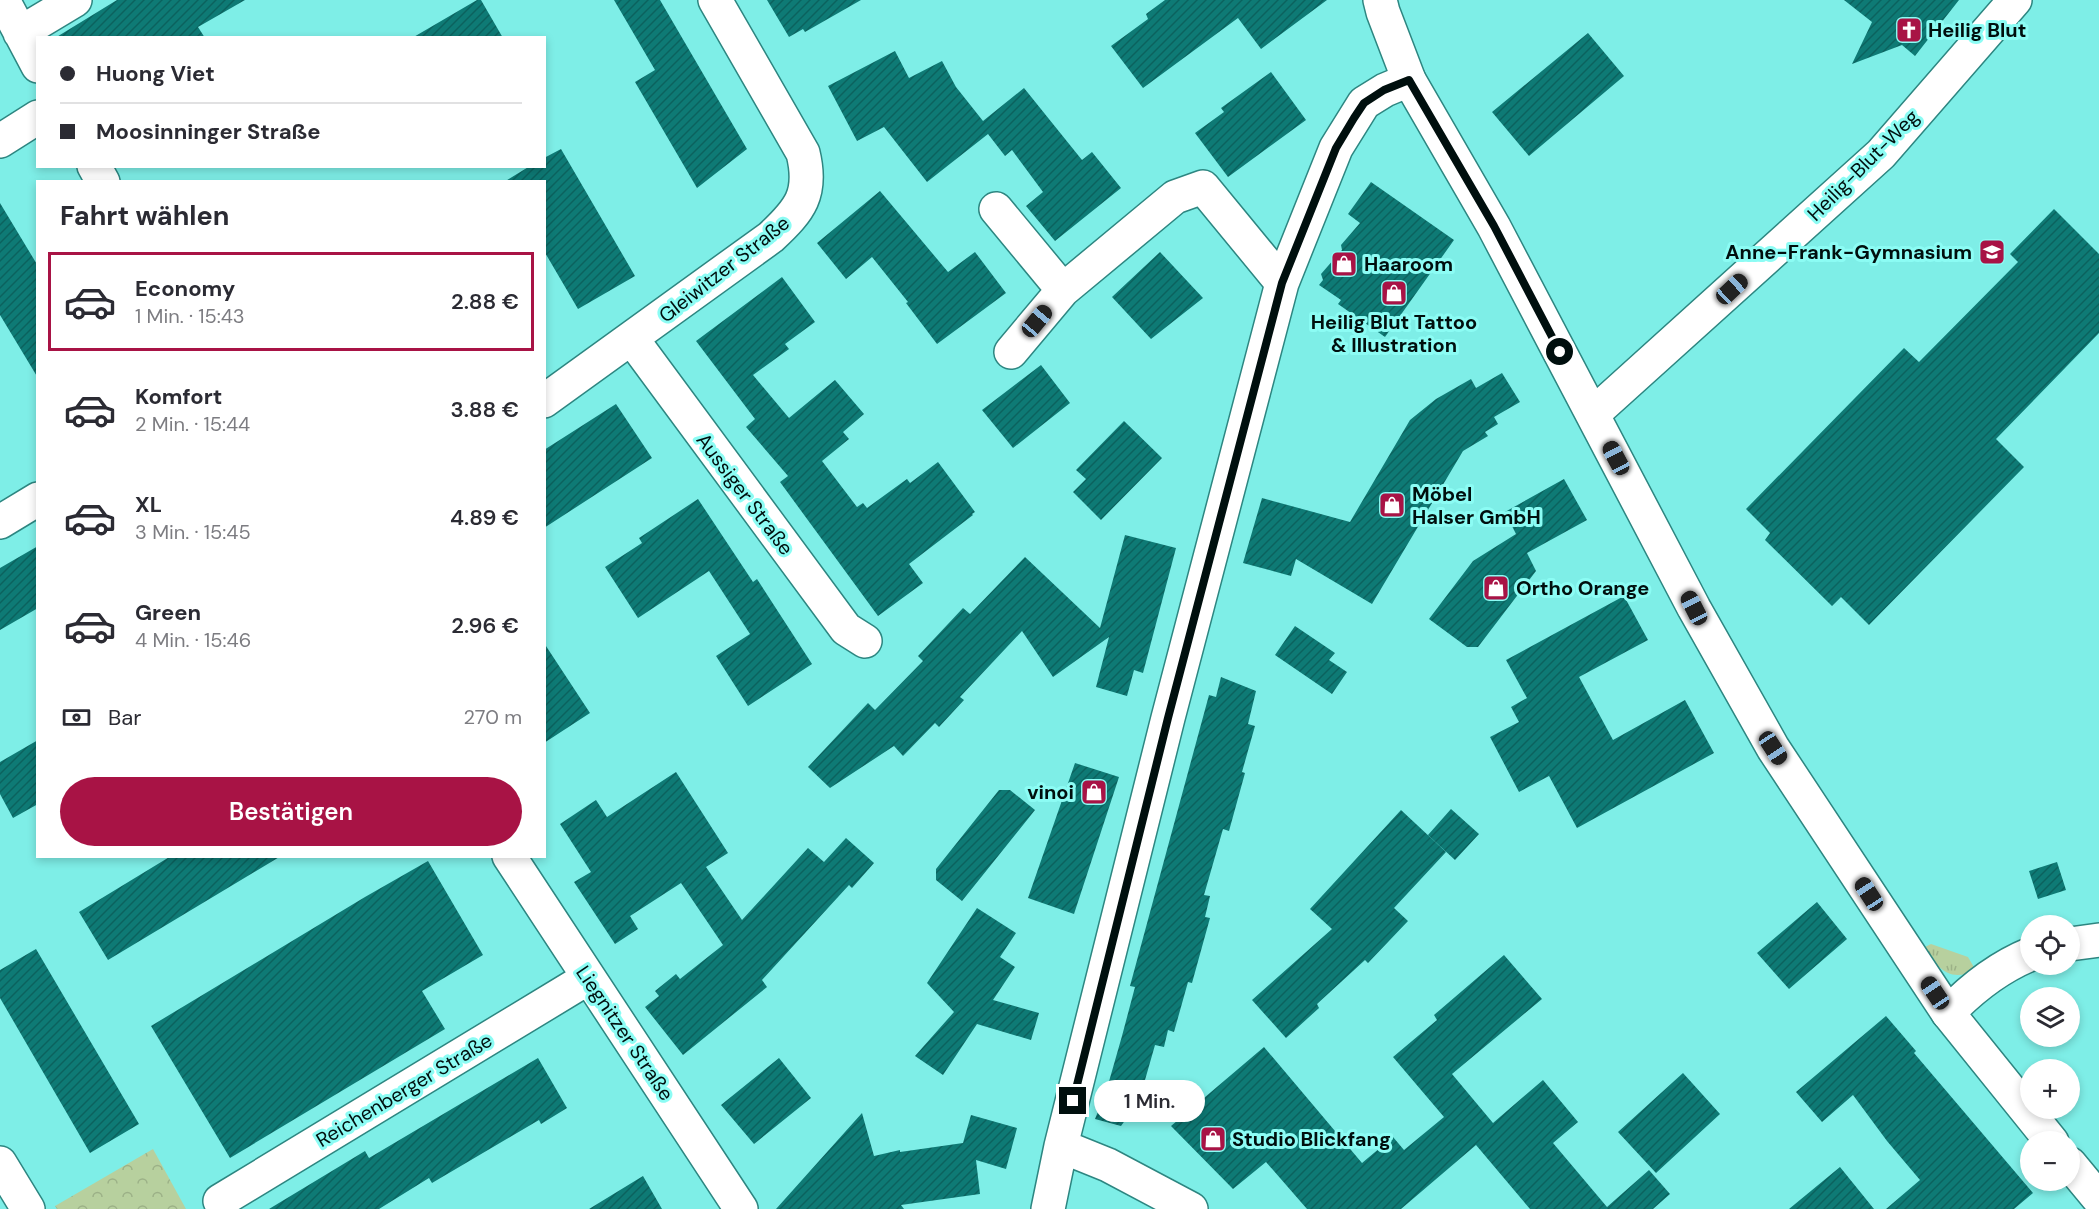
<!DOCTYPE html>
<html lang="de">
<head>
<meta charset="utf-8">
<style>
  :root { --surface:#fff; --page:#f7f7f7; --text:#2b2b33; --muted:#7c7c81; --line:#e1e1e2; --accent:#a81345 }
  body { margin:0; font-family:"DM Sans",sans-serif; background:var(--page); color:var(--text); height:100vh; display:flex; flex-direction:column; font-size:22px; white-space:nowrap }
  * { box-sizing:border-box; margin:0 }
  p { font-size:20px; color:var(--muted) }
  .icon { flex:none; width:33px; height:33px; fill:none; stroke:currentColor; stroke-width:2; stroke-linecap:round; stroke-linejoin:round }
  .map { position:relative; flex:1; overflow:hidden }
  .side { position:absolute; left:36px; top:180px; width:510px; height:678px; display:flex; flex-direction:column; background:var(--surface); border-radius:0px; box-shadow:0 3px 9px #0003 }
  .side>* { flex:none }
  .banner { position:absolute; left:36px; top:36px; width:510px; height:132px; border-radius:0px; box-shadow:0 3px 9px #0003; display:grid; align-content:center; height:132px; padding:0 24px; background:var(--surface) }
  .fabs { position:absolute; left:2020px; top:915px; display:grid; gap:12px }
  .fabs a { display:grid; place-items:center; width:60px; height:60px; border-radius:50%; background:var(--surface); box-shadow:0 3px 9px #0003; font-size:30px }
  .end { position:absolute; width:27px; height:27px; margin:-14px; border:8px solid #000f0e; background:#fff; box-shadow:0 0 0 3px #fff }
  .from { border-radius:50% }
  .bubble { position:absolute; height:42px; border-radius:21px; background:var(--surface); box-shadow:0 3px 9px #0003; font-size:20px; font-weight:600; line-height:42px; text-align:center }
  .car { position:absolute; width:18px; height:36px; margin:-18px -9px; border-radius:8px; box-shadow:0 0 4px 2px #0007; background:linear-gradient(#222 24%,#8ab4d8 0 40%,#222 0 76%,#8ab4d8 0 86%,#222 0) }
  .banner b { display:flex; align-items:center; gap:21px; height:57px; font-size:22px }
  .banner b+b { border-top:2px solid var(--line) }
  .banner i { width:15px; height:15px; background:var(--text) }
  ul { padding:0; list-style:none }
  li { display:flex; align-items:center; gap:18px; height:99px; margin:0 12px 9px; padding:0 12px; border:3px solid transparent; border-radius:0px }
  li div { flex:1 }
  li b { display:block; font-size:22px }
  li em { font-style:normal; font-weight:600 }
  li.current { border-color:var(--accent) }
  li>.icon { width:54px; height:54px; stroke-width:1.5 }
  h2 { padding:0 24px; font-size:27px; line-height:72px }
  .pay { display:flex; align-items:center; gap:15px; height:66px; padding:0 24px; font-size:22px }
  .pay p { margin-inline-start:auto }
  .action { display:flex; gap:12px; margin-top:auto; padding:12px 24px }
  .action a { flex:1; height:69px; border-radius:36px; background:var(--accent); color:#fff; font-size:24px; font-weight:600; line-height:69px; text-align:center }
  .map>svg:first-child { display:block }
  .grass { fill:url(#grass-tufts) }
  .park { fill:url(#park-crowns) }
  .building { fill:url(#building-hatch) }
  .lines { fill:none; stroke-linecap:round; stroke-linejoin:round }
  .minor-casing { stroke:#2d8681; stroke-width:36 }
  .tertiary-casing { stroke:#2d8681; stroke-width:36 }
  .minor { stroke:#fff; stroke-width:33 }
  .tertiary { stroke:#fff; stroke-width:33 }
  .route { stroke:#000f0e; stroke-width:8 }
  .labels { text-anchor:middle; stroke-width:6; stroke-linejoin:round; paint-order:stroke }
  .poi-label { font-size:20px; font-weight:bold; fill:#000f0e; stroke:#8cfcf4; text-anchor:start }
  .street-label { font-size:20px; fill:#000f0e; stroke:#8cfcf4 }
</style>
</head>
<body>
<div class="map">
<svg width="2099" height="1209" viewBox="0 0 2099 1209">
  <defs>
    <pattern id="grass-tufts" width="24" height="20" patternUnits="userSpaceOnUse" patternTransform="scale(1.5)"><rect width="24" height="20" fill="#b7d09e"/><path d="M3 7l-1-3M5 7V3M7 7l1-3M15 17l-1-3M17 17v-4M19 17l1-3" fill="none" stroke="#9cb187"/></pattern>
    <pattern id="park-crowns" width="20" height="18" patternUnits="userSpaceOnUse" patternTransform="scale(1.5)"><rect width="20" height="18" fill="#b7d09e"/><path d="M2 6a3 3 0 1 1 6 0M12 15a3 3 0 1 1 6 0" fill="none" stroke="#9cb187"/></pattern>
    <pattern id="building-hatch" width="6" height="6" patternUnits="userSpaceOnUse" patternTransform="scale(1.5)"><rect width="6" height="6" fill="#0e7a75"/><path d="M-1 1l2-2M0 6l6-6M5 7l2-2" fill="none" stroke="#0b625e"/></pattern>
  </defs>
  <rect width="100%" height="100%" fill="#7eeee7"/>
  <path class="grass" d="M 1931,944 L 1968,957 L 1975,969 C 1951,985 1936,966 1923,948 Z"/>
  <path class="park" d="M 153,1149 L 186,1209 L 57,1209 L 55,1206 Z"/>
  <path class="building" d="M 117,0 L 245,0 L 198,27 L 205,38 L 55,38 Z
    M 477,0 L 481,0 L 503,38 L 412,38 Z
    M 614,0 L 660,0 L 747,149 L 697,188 L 635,82 L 655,70 Z
    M 767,0 L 861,0 L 805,32 L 803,29 L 789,37 Z
    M 1165,0 L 1327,0 L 1261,49 L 1238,18 L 1143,88 L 1111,46 L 1148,19 L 1146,14 Z
    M 1844,0 L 1959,0 L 1915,56 L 1902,45 L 1852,64 L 1872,22 Z
    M 1588,33 L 1624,76 L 1529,156 L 1492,112 Z
    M 895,51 L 909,78 L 942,61 L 956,87 L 983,121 L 1024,88 L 1082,160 L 1092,152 L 1121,188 L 1055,241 L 1026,206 L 1043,192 L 1012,150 L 1005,156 L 988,134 L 927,182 L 884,127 L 857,141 L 828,86 Z
    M 1271,72 L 1306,120 L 1228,177 L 1195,133 L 1224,112 L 1221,108 Z
    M 561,149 L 635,276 L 578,309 L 544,251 L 544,182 L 504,182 L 530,166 L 544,166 L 544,158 Z
    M 1371,182 L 1454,240 L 1385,337 L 1338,304 L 1341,300 L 1319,285 L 1323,280 L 1321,274 L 1342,250 L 1341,245 L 1360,223 L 1348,214 Z
    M 880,191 L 948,272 L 975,252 L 1006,293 L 937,344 L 906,303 L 908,302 L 872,257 L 846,279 L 817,243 Z
    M 0,203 L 38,266 L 38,378 L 0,315 Z
    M 2054,209 L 2099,254 L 2099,333 L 1996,439 L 2024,467 L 1869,625 L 1841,597 L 1832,606 L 1765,540 L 1770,533 L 1746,509 L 1904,348 L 1919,362 L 2018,262 L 2010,254 Z
    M 1160,252 L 1203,298 L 1151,339 L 1112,297 Z
    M 782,277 L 815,322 L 785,344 L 789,349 L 753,375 L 789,418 L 835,380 L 864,414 L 843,432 L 849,439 L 822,461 L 857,507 L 863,503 L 867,508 L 907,479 L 910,483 L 938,462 L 975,512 L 972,514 L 973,515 L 909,564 L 923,583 L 878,616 L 780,482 L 788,476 L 746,427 L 755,419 L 696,341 Z
    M 1041,365 L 1070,403 L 1013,448 L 982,410 Z
    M 1502,373 L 1520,402 L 1494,417 L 1498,424 L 1485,432 L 1488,436 L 1463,451 L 1372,604 L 1296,559 L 1291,576 L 1243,563 L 1262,498 L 1350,522 L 1410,420 L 1436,399 L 1471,379 L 1476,388 Z
    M 616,404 L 652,458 L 544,528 L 544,450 Z
    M 1124,421 L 1162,458 L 1101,520 L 1073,492 L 1086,479 L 1076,470 Z
    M 1564,479 L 1587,520 L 1527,553 L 1536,571 L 1478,647 L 1467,647 L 1429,619 L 1473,561 L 1516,534 L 1505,512 Z
    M 698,499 L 753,582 L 757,579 L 812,664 L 748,706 L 716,656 L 750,634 L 709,571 L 638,618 L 605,567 L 642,543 L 639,538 Z
    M 1125,535 L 1176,548 L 1143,673 L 1134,670 L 1127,696 L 1096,687 L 1109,637 L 1053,677 L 1022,631 L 960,697 L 964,700 L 939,727 L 935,723 L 903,756 L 894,746 L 830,788 L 808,767 L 868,703 L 875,710 L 923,661 L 918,656 L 963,608 L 970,614 L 1025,557 L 1100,628 Z
    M 38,546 L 38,608 L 0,630 L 0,568 Z
    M 1624,596 L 1648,640 L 1579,677 L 1613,740 L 1685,700 L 1714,753 L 1577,828 L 1549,776 L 1519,792 L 1490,737 L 1519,722 L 1511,707 L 1527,698 L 1506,660 Z
    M 1295,626 L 1335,653 L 1329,660 L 1347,672 L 1332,694 L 1275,655 Z
    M 544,643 L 590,713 L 544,743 Z
    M 1221,677 L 1256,691 L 1248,724 L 1255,726 L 1242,772 L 1245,773 L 1229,831 L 1223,829 L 1204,895 L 1210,896 L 1205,917 L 1210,918 L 1192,983 L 1188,982 L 1174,1032 L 1168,1030 L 1164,1047 L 1155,1045 L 1139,1101 L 1121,1126 L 1095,1119 L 1106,1092 L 1122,1036 L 1135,987 L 1130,986 L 1209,695 L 1216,697 Z
    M 38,740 L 38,804 L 13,818 L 0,794 L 0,762 Z
    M 1075,763 L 1119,777 L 1074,914 L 1028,898 Z
    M 676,772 L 728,853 L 706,867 L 742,920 L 808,848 L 824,862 L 846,838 L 874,863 L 852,888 L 849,885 L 762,980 L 767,987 L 683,1055 L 645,1007 L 659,996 L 655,991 L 676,974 L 680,979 L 723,945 L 681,883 L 630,916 L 638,929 L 615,944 L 574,882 L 591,872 L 560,824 L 596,800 L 607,817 Z
    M 999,790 L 1010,790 L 1035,810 L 962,901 L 936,880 L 936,869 Z
    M 1451,809 L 1479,834 L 1455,860 L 1428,835 Z
    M 1401,810 L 1446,852 L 1394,908 L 1408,921 L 1368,963 L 1365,960 L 1317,1004 L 1319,1008 L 1286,1038 L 1252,1000 L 1332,929 L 1310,909 Z
    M 171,856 L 281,856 L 108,960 L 79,912 Z
    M 428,861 L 483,955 L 422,991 L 445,1029 L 230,1158 L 151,1026 L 365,897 Z
    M 2057,862 L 2066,890 L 2038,899 L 2029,871 Z
    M 1817,902 L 1847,939 L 1789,989 L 1757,953 Z
    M 977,908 L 1016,933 L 1000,957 L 1015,967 L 993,1000 L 1039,1013 L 1031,1040 L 977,1024 L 943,1075 L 915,1056 L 954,1012 L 927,983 Z
    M 36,949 L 139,1124 L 90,1153 L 0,998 L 0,970 Z
    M 1504,955 L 1542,999 L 1452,1074 L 1493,1123 L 1543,1080 L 1578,1122 L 1553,1143 L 1607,1207 L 1649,1170 L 1670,1194 L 1653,1209 L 1530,1209 L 1476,1145 L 1401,1209 L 1307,1209 L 1266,1162 L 1233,1189 L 1171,1126 L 1264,1047 L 1362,1163 L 1393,1137 L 1404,1150 L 1444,1117 L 1393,1057 L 1437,1020 L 1434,1015 Z
    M 1886,1016 L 1916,1051 L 1914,1053 L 2033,1193 L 2014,1209 L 1886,1209 L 1920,1180 L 1887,1141 L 1853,1095 L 1822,1122 L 1796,1092 Z
    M 538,1058 L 567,1108 L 541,1124 L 539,1120 L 432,1183 L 429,1178 L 379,1209 L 269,1209 L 365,1151 L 369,1158 Z
    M 779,1058 L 811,1098 L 754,1144 L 721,1105 Z
    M 1683,1073 L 1720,1114 L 1656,1173 L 1618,1132 Z
    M 862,1113 L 874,1156 L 900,1150 L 900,1152 L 963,1143 L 971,1115 L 1017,1128 L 1006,1169 L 976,1160 L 980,1194 L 901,1205 L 904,1209 L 776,1209 Z
    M 1840,1167 L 1874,1209 L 1789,1209 Z
    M 643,1176 L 662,1209 L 589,1209 Z"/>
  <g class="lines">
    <defs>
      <path id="minor" d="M 3,0 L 38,66
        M 20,33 L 75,0
        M 0,141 L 38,117
        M 94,166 L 103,182
        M 996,209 L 1063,290
        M 632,339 L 846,629 L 865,641
        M 1011,352 L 1063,290 L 1175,197 L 1203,187 L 1282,283
        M 544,401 L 771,237 C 800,210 813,194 803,153 L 715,0
        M 1593,414 L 1881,154 L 2015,0
        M 0,522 L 38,499
        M 509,856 L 741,1209
        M 2070,944 L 2099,940
        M 1948,1013 C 1972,988 1999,967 2031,954
        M 1061,1146 L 1108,1165 L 1191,1209
        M 0,1163 L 28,1209
        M 220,1201 L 588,978
        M 1048,1209 L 1061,1146 L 1168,718 L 1282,283 L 1336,148 L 1364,103 L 1385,90 L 1409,80"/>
      <path id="tertiary" d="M 1380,0 L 1383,12 L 1409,80 L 1494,227 L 1694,608 L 1773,748 L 1948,1013 L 2052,1142
        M 2070,1164 L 2099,1199"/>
    </defs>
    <use href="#minor" class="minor-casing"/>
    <use href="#tertiary" class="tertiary-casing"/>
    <use href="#minor" class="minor"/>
    <use href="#tertiary" class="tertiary"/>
  </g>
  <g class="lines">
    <path class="route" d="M 1073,1101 L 1168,718 L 1282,283 L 1336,148 L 1354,118 L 1364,103 L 1384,90 L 1409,80 L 1494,226 L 1560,352"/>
  </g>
  <defs>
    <symbol id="church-square" viewBox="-11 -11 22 22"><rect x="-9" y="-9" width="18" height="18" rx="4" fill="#a81345" stroke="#8cfcf4"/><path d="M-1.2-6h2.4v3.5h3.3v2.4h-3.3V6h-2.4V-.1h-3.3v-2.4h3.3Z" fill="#fff"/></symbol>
    <symbol id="school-square" viewBox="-11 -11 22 22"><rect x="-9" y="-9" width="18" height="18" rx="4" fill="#a81345" stroke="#8cfcf4"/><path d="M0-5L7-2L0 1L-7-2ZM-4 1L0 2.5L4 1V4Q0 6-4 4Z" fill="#fff"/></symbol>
    <symbol id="shop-square" viewBox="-11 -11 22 22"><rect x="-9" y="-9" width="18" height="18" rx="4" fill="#a81345" stroke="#8cfcf4"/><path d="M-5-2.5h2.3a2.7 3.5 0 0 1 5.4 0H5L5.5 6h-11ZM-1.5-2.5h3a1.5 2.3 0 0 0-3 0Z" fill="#fff"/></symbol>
  </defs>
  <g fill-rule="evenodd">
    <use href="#church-square" x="1894" y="15" width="30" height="30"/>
    <use href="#school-square" x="1977" y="237" width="30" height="30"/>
    <use href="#shop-square" x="1329" y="249" width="30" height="30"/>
    <use href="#shop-square" x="1379" y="278" width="30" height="30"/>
    <use href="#shop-square" x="1377" y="490" width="30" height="30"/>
    <use href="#shop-square" x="1481" y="573" width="30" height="30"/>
    <use href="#shop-square" x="1079" y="777" width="30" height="30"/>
    <use href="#shop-square" x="1198" y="1124" width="30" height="30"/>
  </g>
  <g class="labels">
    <g class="poi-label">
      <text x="1928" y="37">Heilig Blut</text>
      <text x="1972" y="259" text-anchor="end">Anne-Frank-Gymnasium</text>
      <text x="1364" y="271">Haaroom</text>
      <text x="1394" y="329" text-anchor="middle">Heilig Blut Tattoo<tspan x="1394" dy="23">&amp; Illustration</tspan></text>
      <text x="1412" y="501">Möbel<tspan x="1412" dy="23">Halser GmbH</tspan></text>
      <text x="1516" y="595">Ortho Orange</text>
      <text x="1074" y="799" text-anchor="end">vinoi</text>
      <text x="1232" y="1146">Studio Blickfang</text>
    </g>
    <g class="street-label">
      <text transform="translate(1863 165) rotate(-45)" y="7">Heilig-Blut-Weg</text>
      <text transform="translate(724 269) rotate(-38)" y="7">Gleiwitzer Straße</text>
      <text transform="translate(745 494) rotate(53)" y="7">Aussiger Straße</text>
      <text transform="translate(625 1033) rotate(56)" y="7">Liegnitzer Straße</text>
      <text transform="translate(404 1090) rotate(-31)" y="7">Reichenberger Straße</text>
    </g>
  </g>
</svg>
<div class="fabs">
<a><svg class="icon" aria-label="locate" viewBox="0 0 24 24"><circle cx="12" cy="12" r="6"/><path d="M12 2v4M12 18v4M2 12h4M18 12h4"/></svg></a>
<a><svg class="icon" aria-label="layers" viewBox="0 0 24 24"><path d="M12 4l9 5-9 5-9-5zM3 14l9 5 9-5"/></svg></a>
<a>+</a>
<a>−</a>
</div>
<i class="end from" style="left:1560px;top:352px"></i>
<i class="end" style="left:1073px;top:1101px"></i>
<div class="bubble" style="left:1094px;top:1080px;width:111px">1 Min.</div>
<i class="car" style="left:1732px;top:289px;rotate:47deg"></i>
<i class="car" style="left:1037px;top:321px;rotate:40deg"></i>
<i class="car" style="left:1616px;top:458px;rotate:332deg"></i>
<i class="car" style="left:1694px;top:608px;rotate:333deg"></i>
<i class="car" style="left:1773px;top:748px;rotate:147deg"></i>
<i class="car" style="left:1869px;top:894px;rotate:327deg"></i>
<i class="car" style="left:1935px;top:993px;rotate:326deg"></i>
<div class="banner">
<b><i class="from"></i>Huong Viet</b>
<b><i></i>Moosinninger Straße</b>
</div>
<section class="side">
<h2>Fahrt wählen</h2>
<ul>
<li class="current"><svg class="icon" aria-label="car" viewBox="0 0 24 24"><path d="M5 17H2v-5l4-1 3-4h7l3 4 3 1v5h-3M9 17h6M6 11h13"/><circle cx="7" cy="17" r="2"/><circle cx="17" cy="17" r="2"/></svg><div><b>Economy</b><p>1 Min. · 15:43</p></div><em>2.88 €</em></li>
<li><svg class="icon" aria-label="car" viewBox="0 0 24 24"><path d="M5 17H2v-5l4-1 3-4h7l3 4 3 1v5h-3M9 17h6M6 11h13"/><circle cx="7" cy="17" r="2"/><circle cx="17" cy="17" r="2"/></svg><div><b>Komfort</b><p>2 Min. · 15:44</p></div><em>3.88 €</em></li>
<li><svg class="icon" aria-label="car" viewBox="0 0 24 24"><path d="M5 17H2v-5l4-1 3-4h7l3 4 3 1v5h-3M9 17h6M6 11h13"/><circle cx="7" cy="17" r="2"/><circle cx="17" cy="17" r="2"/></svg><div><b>XL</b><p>3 Min. · 15:45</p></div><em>4.89 €</em></li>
<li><svg class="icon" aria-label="car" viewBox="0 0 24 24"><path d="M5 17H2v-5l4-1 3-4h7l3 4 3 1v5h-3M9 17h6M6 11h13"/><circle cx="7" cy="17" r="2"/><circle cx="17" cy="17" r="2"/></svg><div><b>Green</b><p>4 Min. · 15:46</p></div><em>2.96 €</em></li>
</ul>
<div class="pay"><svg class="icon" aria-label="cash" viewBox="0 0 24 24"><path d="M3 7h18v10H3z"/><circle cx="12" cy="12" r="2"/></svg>Bar<p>270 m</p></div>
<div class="action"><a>Bestätigen</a></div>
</section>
</div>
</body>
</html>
